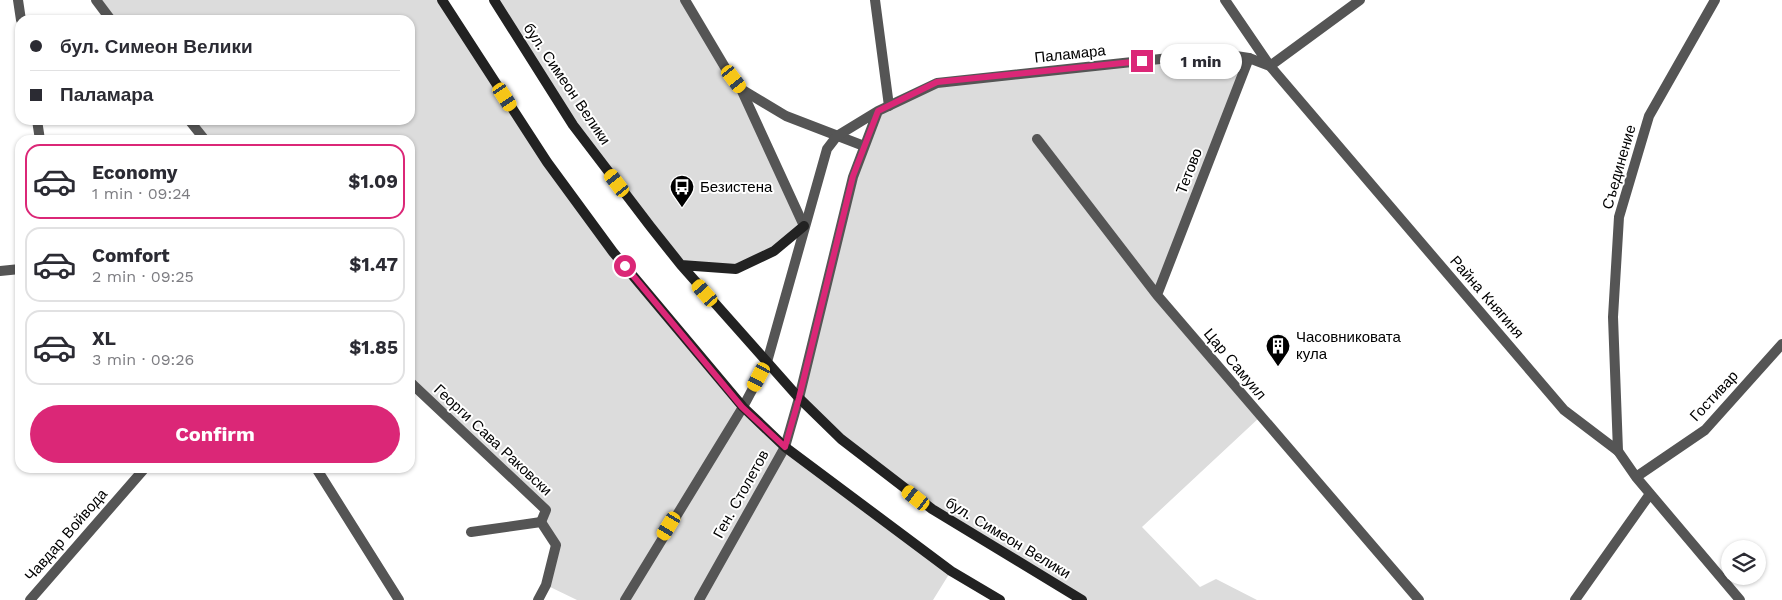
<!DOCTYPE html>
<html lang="en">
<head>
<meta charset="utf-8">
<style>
  :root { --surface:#fff; --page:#f7f7f7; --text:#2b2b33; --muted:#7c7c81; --line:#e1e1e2; --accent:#db2777 }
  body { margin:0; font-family:"Work Sans",sans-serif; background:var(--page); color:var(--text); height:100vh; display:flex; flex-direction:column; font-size:19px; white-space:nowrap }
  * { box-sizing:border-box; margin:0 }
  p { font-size:16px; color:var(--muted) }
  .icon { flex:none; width:28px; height:28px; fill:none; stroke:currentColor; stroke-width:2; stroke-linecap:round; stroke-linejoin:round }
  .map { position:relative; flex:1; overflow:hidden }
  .details { position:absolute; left:15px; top:135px; width:400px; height:338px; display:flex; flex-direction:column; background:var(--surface); border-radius:15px; box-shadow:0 1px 4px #0004 }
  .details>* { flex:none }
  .hud { position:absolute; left:15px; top:15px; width:400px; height:110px; border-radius:15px; box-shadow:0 1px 4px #0004; display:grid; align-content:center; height:110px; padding:0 15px; background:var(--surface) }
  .buttons { position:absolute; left:1721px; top:540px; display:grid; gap:10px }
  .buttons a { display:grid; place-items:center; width:45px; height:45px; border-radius:50%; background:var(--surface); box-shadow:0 1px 4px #0004; font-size:25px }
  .end { position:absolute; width:22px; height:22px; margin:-11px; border:6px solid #db2777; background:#fff; box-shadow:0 0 0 2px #fff }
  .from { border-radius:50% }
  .bubble { position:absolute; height:35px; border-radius:18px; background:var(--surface); box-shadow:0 1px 4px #0004; font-size:16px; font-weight:700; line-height:35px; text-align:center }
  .car { position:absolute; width:15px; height:30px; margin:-15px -8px; border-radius:6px; box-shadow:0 0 4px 1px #0007; background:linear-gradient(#f5c518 24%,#345 0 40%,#f5c518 0 76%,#345 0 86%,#f5c518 0) }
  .hud b { display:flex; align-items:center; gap:18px; height:48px; font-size:19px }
  .hud b+b { border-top:1px solid var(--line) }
  .hud i { width:12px; height:12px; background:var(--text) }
  ul { padding:9px 0 0; list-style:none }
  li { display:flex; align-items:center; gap:15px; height:75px; margin:0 10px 8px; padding:0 5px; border:2px solid var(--line); border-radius:15px }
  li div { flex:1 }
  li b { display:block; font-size:19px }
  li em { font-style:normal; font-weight:700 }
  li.active { border-color:var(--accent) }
  li>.icon { width:45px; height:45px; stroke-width:1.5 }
  .primary-button { display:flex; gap:10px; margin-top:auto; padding:10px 15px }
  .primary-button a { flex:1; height:58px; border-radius:30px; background:var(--accent); color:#fff; font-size:20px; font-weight:700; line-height:58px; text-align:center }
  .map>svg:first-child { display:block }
  .green { fill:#dcdcdc }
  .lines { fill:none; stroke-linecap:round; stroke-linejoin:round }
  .service { stroke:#555; stroke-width:10 }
  .pedestrian { stroke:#555; stroke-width:10 }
  .minor { stroke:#555; stroke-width:10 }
  .tertiary { stroke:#555; stroke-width:10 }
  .secondary { stroke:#222; stroke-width:10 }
  .route { stroke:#db2777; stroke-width:6 }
  .labels { text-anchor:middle; stroke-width:4; stroke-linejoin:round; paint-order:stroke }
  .street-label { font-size:15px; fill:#000; stroke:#fff }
  .poi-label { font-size:15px; fill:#000; stroke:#fff; text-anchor:start }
</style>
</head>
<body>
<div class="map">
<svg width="1782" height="600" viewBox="0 0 1782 600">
  <rect width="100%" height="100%" fill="#fff"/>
  <path class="green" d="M 96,0 L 442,0 L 613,252 L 785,447 L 951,571 L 933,600 L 577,600 L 546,585 L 556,545 L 541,522 L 546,510 L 410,382 L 410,140 L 206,140 L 190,120 L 410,120 L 410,20 L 112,20 Z
    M 494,0 L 685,0 L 726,69 L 804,226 L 736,269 L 681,265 L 573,125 Z
    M 1216,53 L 1249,58 L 1157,295 L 1260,417 L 1142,527 L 1200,587 L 1216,579 L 1257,600 L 1082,600 L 932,509 L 799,398 L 853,177 L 878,111 L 937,83 Z"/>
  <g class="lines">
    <path class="service" d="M 875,0 L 889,106
      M 741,89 L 804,226
      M 471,532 L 541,522 L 556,545 L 546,585 L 538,600"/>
    <path class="pedestrian" d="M 96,0 L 111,20
      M 189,120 L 205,140
      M 410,382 L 546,510 L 541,522"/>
    <path class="minor" d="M 18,0 L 21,20
      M 685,0 L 726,69 L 741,89 L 786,116 L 864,146
      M 1225,0 L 1270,66
      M 37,120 L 40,140
      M 1037,139 L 1157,295 L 1419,600
      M 0,271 L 20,269
      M 1157,295 L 1249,58
      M 1618,451 L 1636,477 L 1740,600
      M 316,468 L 399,600
      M 1636,477 L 1705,430 L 1782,344
      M 30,600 L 145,468
      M 1575,600 L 1650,494"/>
    <path class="tertiary" d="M 1270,66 L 1360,0
      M 1618,451 L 1613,317 L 1619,217 L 1649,116 L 1715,0
      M 625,600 L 743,407 L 767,362 L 827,149 L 837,136 L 878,111 L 937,83 L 1216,53 L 1249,58 L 1270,66 L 1564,410 L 1618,451
      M 699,600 L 785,447 L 799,398 L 853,177 L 878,111"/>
    <path class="secondary" d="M 442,0 L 547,162 L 613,252 L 743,407 L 785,447 L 951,571 L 1000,600
      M 494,0 L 573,125 L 650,226 L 681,265 L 799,398 L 841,439 L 932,509 L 1082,600
      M 681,265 L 736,269 L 774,251 L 804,226"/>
  </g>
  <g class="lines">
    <path class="route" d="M 625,266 L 742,407 L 785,447 L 799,398 L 853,176 L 878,111 L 937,82 L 1142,61"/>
  </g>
  <defs>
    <symbol id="bus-pin" viewBox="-11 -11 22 30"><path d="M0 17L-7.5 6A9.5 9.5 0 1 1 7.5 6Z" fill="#000" stroke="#fff"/><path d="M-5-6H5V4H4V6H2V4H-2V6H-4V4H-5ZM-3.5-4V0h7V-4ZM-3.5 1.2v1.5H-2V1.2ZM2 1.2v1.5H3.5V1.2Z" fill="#fff"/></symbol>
    <symbol id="building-pin" viewBox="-11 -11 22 30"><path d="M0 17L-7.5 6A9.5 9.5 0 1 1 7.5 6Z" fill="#000" stroke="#fff"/><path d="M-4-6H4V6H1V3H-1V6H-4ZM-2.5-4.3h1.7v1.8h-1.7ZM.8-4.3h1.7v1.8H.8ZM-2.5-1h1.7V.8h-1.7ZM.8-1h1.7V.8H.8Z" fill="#fff"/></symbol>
  </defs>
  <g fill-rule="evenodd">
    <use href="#bus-pin" x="668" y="173" width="28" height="38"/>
    <use href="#building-pin" x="1264" y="332" width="28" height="38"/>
  </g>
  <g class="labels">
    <g class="street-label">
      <text transform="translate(1070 54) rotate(-6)" y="5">Паламара</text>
      <text transform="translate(567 84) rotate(56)" y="5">бул. Симеон Велики</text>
      <text transform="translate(1619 167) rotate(-74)" y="5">Съединение</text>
      <text transform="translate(1189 171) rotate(-69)" y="5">Тетово</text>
      <text transform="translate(1487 297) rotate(49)" y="5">Райна Княгиня</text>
      <text transform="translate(1235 364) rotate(50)" y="5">Цар Самуил</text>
      <text transform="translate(1714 396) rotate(-47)" y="5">Гостивар</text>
      <text transform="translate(493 440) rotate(43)" y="5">Георги Сава Раковски</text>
      <text transform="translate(741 494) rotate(-61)" y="5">Ген. Столетов</text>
      <text transform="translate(66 535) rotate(-49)" y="5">Чавдар Войвода</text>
      <text transform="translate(1008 538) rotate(31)" y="5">бул. Симеон Велики</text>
    </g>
    <g class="poi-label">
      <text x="700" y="192">Безистена</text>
      <text x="1296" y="342">Часовниковата<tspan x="1296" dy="17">кула</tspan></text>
    </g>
  </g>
</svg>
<div class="buttons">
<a><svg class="icon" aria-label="layers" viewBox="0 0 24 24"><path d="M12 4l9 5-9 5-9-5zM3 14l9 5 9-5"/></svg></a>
</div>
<i class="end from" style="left:625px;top:266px"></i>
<i class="end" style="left:1142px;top:61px"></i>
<div class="bubble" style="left:1160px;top:44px;width:82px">1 min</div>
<i class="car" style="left:734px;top:79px;rotate:143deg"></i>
<i class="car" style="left:505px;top:97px;rotate:147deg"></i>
<i class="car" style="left:617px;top:183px;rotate:323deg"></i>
<i class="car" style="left:705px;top:293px;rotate:319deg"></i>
<i class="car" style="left:759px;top:377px;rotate:208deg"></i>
<i class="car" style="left:916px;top:498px;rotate:308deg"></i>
<i class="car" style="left:669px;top:526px;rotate:211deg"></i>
<div class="hud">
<b><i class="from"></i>бул. Симеон Велики</b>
<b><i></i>Паламара</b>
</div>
<section class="details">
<ul>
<li class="active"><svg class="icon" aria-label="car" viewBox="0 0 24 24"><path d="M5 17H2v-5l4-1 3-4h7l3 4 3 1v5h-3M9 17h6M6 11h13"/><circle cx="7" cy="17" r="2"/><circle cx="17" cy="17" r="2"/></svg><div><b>Economy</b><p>1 min · 09:24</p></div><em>$1.09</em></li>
<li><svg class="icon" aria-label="car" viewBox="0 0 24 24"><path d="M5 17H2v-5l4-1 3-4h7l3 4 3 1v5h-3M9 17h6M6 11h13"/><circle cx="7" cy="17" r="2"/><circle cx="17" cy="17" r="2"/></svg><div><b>Comfort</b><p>2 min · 09:25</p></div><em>$1.47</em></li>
<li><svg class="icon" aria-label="car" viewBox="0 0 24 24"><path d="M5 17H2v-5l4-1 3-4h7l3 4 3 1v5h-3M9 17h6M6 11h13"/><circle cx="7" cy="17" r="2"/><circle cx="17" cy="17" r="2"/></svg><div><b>XL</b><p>3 min · 09:26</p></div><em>$1.85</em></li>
</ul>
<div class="primary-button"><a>Confirm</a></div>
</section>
</div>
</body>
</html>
